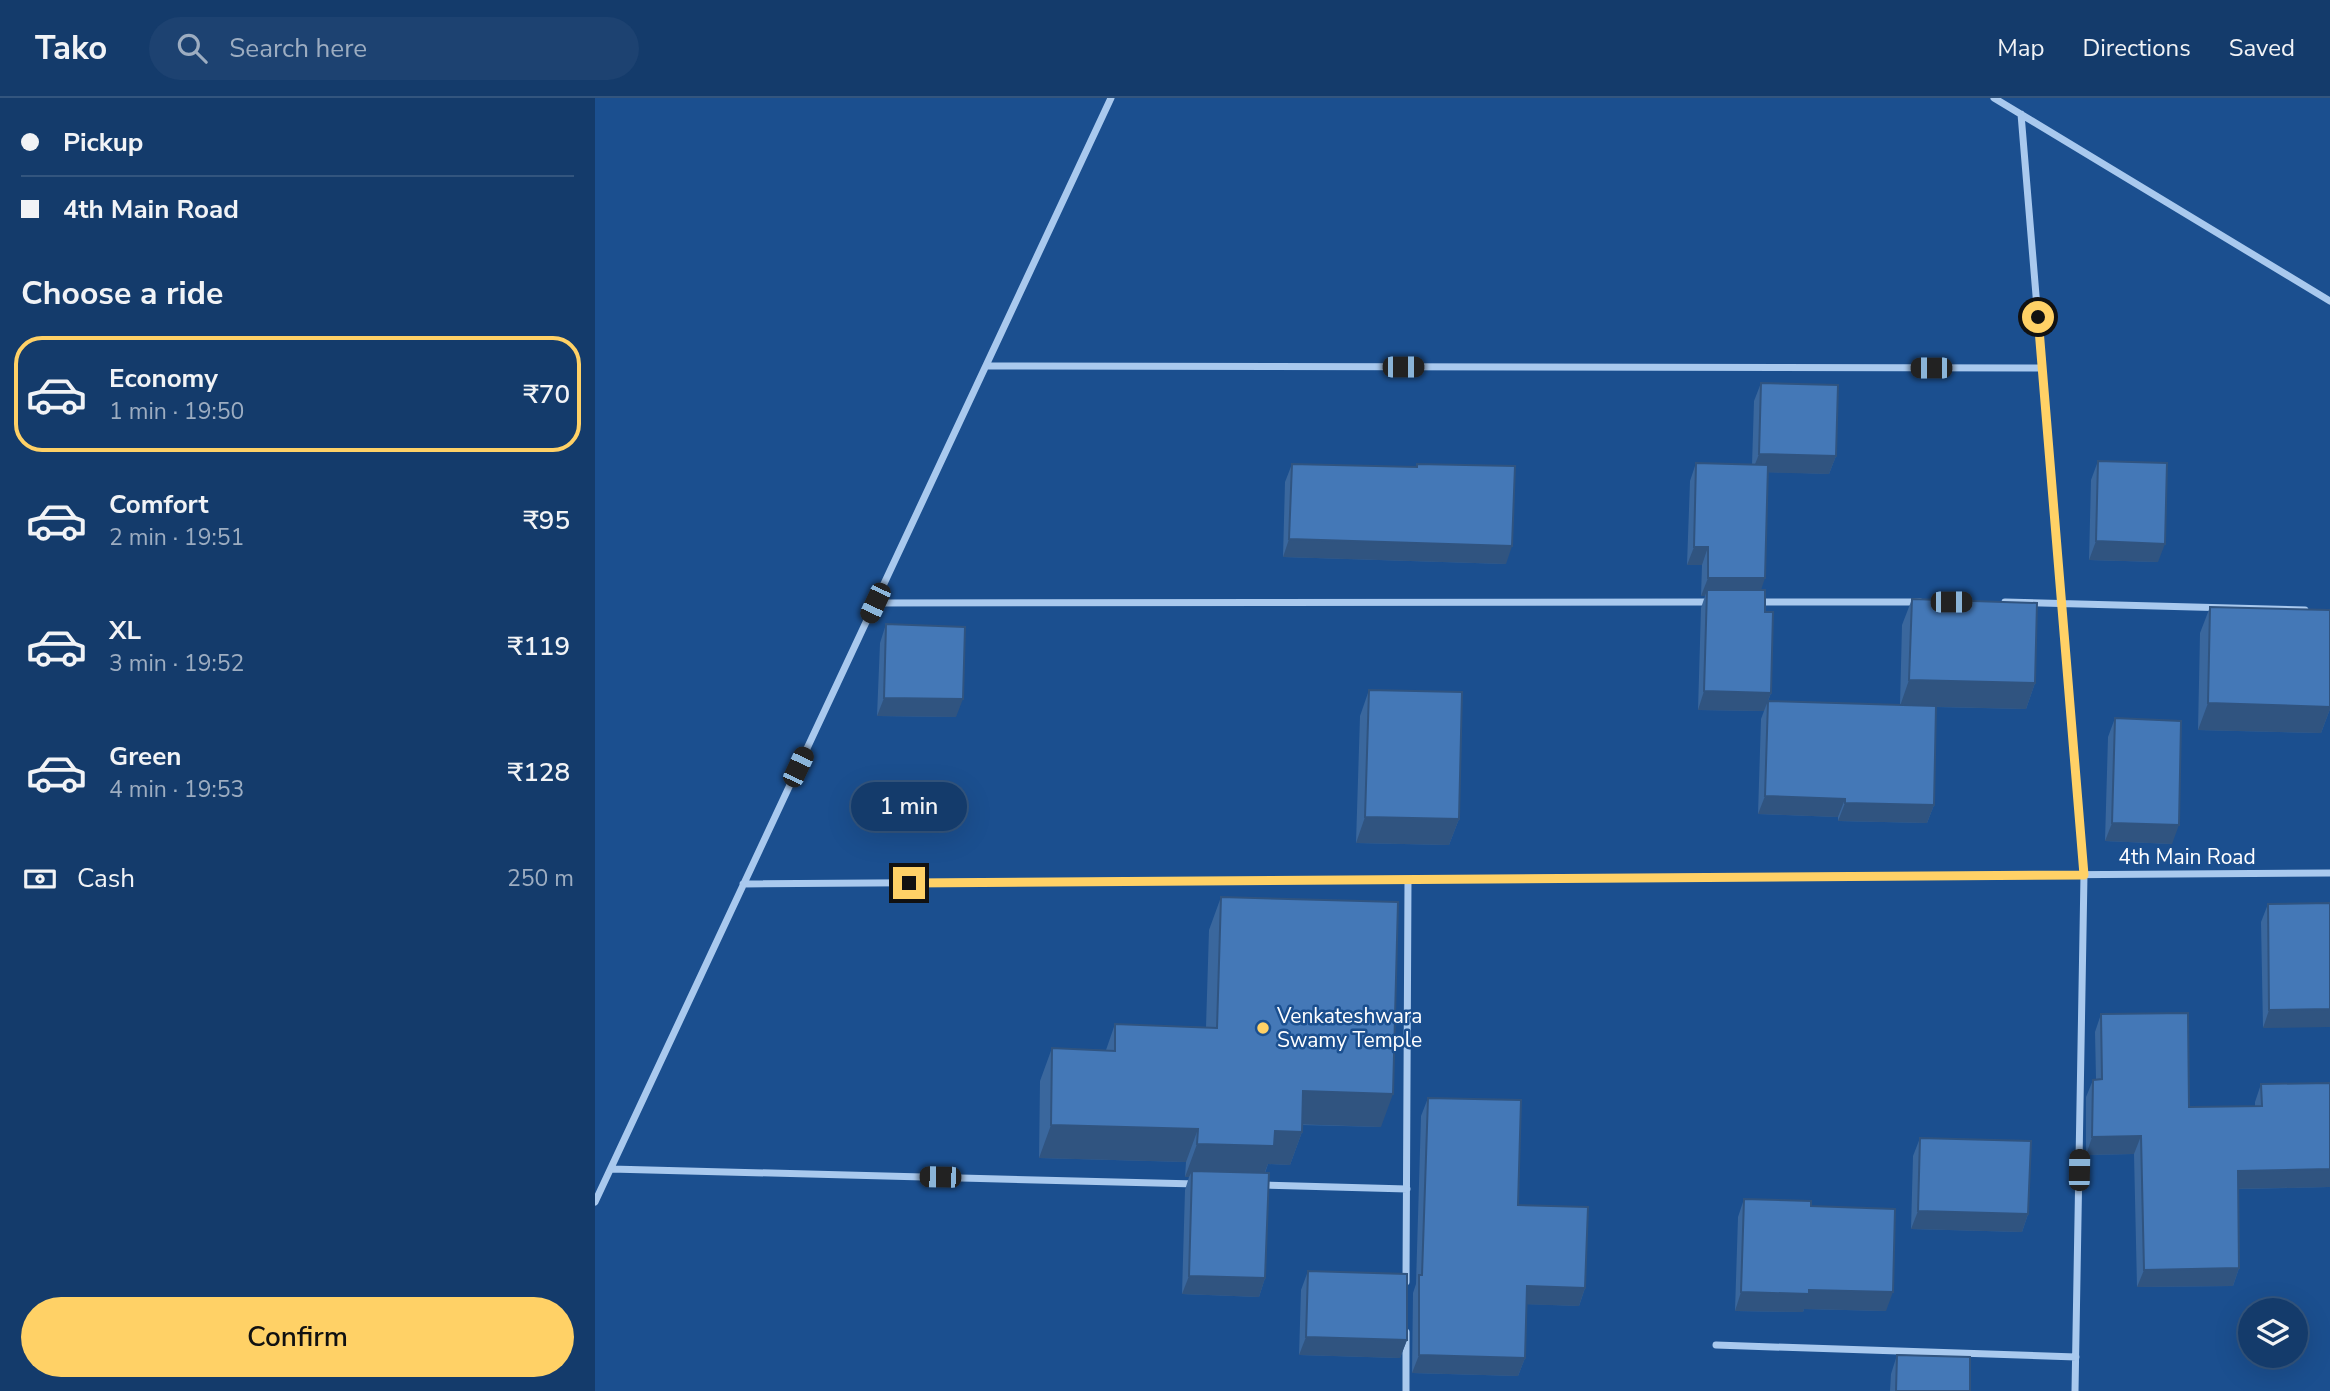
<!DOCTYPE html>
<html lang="en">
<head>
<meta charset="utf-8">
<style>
  :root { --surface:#143b6b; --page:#1d4271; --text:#f1f3f6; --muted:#9dadc1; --line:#33557e; --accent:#ffd166 }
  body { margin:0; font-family:"Nunito Sans",sans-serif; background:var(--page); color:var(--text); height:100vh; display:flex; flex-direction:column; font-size:26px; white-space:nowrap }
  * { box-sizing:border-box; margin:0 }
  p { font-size:23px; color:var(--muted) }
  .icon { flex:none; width:38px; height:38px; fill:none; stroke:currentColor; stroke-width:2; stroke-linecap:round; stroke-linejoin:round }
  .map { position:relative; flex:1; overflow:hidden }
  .drawer { display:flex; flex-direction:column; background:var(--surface); width:595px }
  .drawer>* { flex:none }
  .banner { display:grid; align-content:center; height:154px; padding:0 21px; background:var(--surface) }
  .fabs { position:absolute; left:1643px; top:1200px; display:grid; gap:14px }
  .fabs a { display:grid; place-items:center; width:70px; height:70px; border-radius:50%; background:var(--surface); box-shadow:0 7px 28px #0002,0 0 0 2px var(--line); font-size:35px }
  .end { position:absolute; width:32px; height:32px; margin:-16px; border:9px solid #ffd166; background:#111; box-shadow:0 0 0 4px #111 }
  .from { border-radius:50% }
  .bubble { position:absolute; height:49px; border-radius:24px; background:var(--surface); box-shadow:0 7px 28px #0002,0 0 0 2px var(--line); font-size:23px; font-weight:600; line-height:49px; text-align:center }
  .car { position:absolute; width:21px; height:42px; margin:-21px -10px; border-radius:9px; box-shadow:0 0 5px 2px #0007; background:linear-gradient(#222 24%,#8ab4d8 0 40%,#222 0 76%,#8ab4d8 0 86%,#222 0) }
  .banner b { display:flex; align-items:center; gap:24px; height:66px; font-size:26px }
  .banner b+b { border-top:2px solid var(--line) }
  .banner i { width:18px; height:18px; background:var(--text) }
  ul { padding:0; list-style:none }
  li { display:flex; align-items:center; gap:21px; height:116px; margin:0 14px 10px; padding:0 7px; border:4px solid transparent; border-radius:28px }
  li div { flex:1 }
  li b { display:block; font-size:26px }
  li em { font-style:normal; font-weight:600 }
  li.current { border-color:var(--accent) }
  li>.icon { width:63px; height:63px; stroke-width:1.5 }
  h2 { padding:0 21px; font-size:32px; line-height:84px }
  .pay { display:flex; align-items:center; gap:18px; height:77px; padding:0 21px; font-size:26px }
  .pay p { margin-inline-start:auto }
  .cta { display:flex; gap:14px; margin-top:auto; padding:14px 21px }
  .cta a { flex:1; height:80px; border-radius:42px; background:var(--accent); color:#111; font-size:28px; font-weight:600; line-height:80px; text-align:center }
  header { display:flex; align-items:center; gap:42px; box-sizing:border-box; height:98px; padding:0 35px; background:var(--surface); border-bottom:2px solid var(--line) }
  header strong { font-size:33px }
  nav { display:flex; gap:38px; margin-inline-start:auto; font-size:24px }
  .search { width:490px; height:63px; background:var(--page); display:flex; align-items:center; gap:18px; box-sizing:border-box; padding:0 24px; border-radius:38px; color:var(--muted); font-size:26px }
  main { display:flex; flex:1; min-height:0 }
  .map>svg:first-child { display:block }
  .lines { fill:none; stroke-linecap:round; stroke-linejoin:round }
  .street { stroke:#a9c9ee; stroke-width:7 }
  .wall { fill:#3a679d }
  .shaded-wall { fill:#305480 }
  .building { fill:#4478b7; stroke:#305480; stroke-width:2 }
  .route { stroke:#ffd166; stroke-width:9 }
  .poi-dot { fill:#ffd166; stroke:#1b4f8f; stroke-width:2.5 }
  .labels { text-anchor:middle; stroke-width:5; stroke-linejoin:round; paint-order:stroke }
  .street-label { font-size:21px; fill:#fff; stroke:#1b4f8f }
  .poi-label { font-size:21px; fill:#fff; stroke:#1b4f8f; text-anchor:start }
</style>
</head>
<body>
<header>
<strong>Tako</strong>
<div class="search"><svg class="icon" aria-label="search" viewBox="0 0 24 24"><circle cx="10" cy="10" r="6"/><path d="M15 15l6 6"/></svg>Search here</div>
<nav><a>Map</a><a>Directions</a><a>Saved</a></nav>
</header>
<main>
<section class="drawer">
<div class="banner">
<b><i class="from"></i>Pickup</b>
<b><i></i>4th Main Road</b>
</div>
<h2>Choose a ride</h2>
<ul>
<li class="current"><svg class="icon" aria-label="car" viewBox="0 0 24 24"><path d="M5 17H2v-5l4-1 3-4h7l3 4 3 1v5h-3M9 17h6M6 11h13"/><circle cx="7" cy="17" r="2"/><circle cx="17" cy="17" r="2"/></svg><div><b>Economy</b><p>1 min · 19:50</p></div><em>₹70</em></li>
<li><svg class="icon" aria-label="car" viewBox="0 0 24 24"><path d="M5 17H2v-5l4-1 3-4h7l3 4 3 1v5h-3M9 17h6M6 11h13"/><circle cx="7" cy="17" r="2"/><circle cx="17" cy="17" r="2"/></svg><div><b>Comfort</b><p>2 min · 19:51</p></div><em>₹95</em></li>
<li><svg class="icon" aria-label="car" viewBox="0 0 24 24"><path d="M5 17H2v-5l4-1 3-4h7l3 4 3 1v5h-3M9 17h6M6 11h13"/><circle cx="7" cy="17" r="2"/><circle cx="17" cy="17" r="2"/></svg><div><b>XL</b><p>3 min · 19:52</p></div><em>₹119</em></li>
<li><svg class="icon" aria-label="car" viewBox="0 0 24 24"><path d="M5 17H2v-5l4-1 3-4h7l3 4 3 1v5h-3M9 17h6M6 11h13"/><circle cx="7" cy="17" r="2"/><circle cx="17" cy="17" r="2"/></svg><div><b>Green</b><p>4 min · 19:53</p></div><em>₹128</em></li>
</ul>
<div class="pay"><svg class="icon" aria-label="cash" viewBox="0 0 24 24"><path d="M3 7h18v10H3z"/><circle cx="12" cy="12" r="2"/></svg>Cash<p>250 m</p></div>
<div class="cta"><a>Confirm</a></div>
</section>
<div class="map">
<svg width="1735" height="1293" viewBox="0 0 1735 1293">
  <rect width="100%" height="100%" fill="#1b4f8f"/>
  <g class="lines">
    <path class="street" d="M 1399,0 L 1735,203
      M 1426,16 L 1489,777 L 1480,1293
      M 391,268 L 1447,270
      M 1162,504 L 1325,504
      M 1410,504 L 1710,512
      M 280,505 L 1115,504
      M 148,786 L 1735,775
      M 16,1071 L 601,1086
      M 666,1087 L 812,1091
      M 0,1104 L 516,0
      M 811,1184 L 813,782
      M 1121,1247 L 1481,1259
      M 811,1293 L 811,1234"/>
  </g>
  <path class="wall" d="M 1166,285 L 1241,358 L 1234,376 L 1173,374 L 1166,492 L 1170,514 L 1176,595 L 1173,603 L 1305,607 L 1307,527 L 1317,501 L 1440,585 L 1431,611 L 1341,609 L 1339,707 L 1332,725 L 1243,723 L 1243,719 L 1163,716 L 1166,621 L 1169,613 L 1103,612 L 1106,510 L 1110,498 L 1106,498 L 1107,467 L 1092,467 L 1095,383 L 1101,365 L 1157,367 L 1159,303 Z
    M 1503,363 L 1563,464 L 1494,462 L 1496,382 Z
    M 697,366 L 820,369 L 822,366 L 911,466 L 688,459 L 690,384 Z
    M 1615,509 L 1735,512 L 1735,611 L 1726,635 L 1603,632 L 1605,535 Z
    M 291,526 L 361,619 L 282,618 L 285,545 Z
    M 774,592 L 864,721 L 854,747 L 761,745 L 765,618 Z
    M 1520,620 L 1577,746 L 1510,743 L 1513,639 Z
    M 626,799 L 786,1029 L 707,1027 L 707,1034 L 695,1067 L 673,1066 L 670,1075 L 670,1180 L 664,1199 L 587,1196 L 590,1092 L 594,1079 L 590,1079 L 591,1064 L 444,1060 L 445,983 L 457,950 L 511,952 L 520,926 L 611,929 L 614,832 Z
    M 1735,805 L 1668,930 L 1666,824 L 1673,806 Z
    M 1506,916 L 1594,1009 L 1660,1009 L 1660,1004 L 1666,986 L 1735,985 L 1735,1089 L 1643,1091 L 1644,1170 L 1638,1188 L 1542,1189 L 1539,1056 L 1491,1057 L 1491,999 L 1498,982 L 1501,981 L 1500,934 Z
    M 833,1000 L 923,1107 L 990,1190 L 984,1208 L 931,1206 L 930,1260 L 923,1278 L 817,1275 L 818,1195 L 821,1186 L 826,1018 Z
    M 1325,1040 L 1433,1116 L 1427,1134 L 1316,1131 L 1318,1058 Z
    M 1149,1101 L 1216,1108 L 1291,1213 L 1209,1211 L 1208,1214 L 1140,1213 L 1143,1119 Z
    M 713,1173 L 812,1242 L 805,1260 L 704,1257 L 706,1192 Z
    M 1302,1257 L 1375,1293 L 1295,1293 L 1296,1276 Z"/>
  <path class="shaded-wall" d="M 1164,356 L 1241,358 L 1234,376 L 1157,374 Z
    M 694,441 L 917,448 L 911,466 L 688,459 Z
    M 1501,443 L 1570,446 L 1563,464 L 1494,462 Z
    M 1099,449 L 1113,449 L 1107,467 L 1092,467 Z
    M 1113,480 L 1170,480 L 1164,498 L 1112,492 L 1110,498 L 1106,498 Z
    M 1314,582 L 1440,585 L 1431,611 L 1305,608 Z
    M 1109,593 L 1176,595 L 1169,613 L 1103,612 Z
    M 289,600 L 368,601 L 361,619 L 282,618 Z
    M 1613,605 L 1735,609 L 1735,611 L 1726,635 L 1603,632 Z
    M 1170,698 L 1250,701 L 1243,719 L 1163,716 Z
    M 1250,705 L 1339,707 L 1332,725 L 1243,723 Z
    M 770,719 L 864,721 L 854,747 L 761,745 Z
    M 1517,725 L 1584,727 L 1577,746 L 1510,743 Z
    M 1735,911 L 1735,929 L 1668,930 L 1674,912 Z
    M 708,993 L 798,996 L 786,1029 L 696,1026 Z
    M 456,1027 L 603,1031 L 591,1064 L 444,1060 Z
    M 680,1033 L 707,1034 L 695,1067 L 673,1066 L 667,1081 L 597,1073 L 594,1079 L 590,1079 L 602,1046 Z
    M 1546,1038 L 1539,1056 L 1491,1057 L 1497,1039 Z
    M 1735,1071 L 1735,1089 L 1636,1091 L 1643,1073 Z
    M 1323,1113 L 1433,1116 L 1427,1134 L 1316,1131 Z
    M 1644,1170 L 1638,1188 L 1542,1189 L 1549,1172 Z
    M 594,1178 L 670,1180 L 664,1199 L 587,1196 Z
    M 932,1188 L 990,1190 L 984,1208 L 925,1206 Z
    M 1214,1192 L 1298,1194 L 1291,1213 L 1209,1211 L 1208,1214 L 1140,1213 L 1146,1194 Z
    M 711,1239 L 812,1242 L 805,1260 L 704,1257 Z
    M 824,1257 L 930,1260 L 923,1278 L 817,1275 Z"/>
  <path class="building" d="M 1166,285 L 1243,287 L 1241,358 L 1164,356 Z
    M 1503,363 L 1572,365 L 1570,446 L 1501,443 Z
    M 1101,365 L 1173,367 L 1170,480 L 1113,480 L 1113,449 L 1099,449 Z
    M 697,366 L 822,369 L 822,366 L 920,368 L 917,448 L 694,441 Z
    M 1112,492 L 1170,492 L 1170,514 L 1178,514 L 1176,595 L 1109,593 Z
    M 1317,501 L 1442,505 L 1440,585 L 1314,582 Z
    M 1615,509 L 1735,512 L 1735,609 L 1613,605 Z
    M 291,526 L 370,529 L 368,601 L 289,600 Z
    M 774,592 L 867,594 L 864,721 L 770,719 Z
    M 1173,603 L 1341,608 L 1339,707 L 1250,705 L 1250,701 L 1170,698 Z
    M 1520,620 L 1586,623 L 1584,727 L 1517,725 Z
    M 626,799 L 803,804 L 798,996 L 708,993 L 707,1034 L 680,1033 L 679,1048 L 602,1046 L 603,1031 L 456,1027 L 457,950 L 520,953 L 520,926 L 622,930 Z
    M 1735,805 L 1735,911 L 1674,912 L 1673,806 Z
    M 1593,915 L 1594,1009 L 1667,1008 L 1666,986 L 1735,985 L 1735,1071 L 1643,1073 L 1644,1170 L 1549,1172 L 1546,1038 L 1497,1039 L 1498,982 L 1507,981 L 1506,916 Z
    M 833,1000 L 926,1002 L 923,1107 L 993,1109 L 990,1190 L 932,1188 L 930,1260 L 824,1257 L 824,1177 L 827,1177 Z
    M 1325,1040 L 1436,1043 L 1433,1116 L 1323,1113 Z
    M 597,1073 L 674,1075 L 670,1180 L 594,1178 Z
    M 1149,1101 L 1216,1103 L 1216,1108 L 1300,1111 L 1298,1194 L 1214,1192 L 1214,1196 L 1146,1194 Z
    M 713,1173 L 812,1176 L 812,1242 L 711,1239 Z
    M 1302,1257 L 1375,1259 L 1375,1293 L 1301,1293 Z"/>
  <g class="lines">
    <path class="route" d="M 314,785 L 1489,777 L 1443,219"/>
  </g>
  <circle class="poi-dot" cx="668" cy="930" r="7"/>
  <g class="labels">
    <g class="street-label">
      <text x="1592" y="766">4th Main Road</text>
    </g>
    <g class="poi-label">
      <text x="682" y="925">Venkateshwara<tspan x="682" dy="24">Swamy Temple</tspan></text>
    </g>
  </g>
</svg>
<div class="fabs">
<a><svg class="icon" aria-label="layers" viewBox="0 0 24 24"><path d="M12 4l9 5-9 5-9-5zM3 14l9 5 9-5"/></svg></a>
</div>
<i class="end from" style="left:1443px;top:219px"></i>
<i class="end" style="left:314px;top:785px"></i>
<div class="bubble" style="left:256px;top:684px;width:116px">1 min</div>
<i class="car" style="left:808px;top:269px;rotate:90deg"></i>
<i class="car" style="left:1336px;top:270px;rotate:270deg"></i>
<i class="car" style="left:1356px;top:504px;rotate:90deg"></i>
<i class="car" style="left:280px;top:505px;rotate:205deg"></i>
<i class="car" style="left:203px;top:669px;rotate:25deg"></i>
<i class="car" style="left:1484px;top:1072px;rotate:1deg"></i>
<i class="car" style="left:345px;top:1079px;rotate:271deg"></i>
</div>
</main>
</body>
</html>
